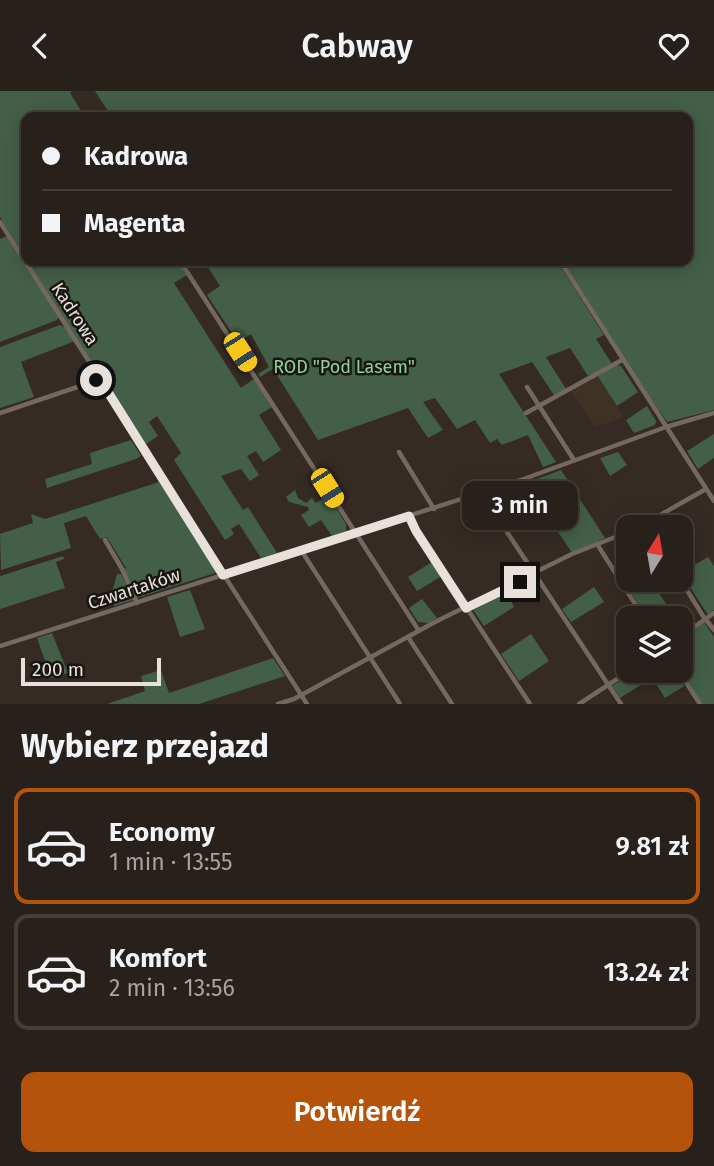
<!DOCTYPE html>
<html lang="pl">
<head>
<meta charset="utf-8">
<style>
  :root { --surface:#28201b; --page:#302824; --text:#f1f3f6; --muted:#a5a3a3; --line:#443e3a; --accent:#b45309 }
  body { margin:0; font-family:"Fira Sans",sans-serif; background:var(--page); color:var(--text); height:100vh; display:flex; flex-direction:column; font-size:26px; white-space:nowrap }
  * { box-sizing:border-box; margin:0 }
  p { font-size:23px; color:var(--muted) }
  .icon { flex:none; width:38px; height:38px; fill:none; stroke:currentColor; stroke-width:2; stroke-linecap:round; stroke-linejoin:round }
  .map { position:relative; height:613px; overflow:hidden }
  .side { display:flex; flex-direction:column; background:var(--surface); flex:1 }
  .side>* { flex:none }
  .banner { position:absolute; left:21px; top:21px; width:672px; height:154px; border-radius:14px; box-shadow:0 4px 18px #0003,0 0 0 2px var(--line); display:grid; align-content:center; height:154px; padding:0 21px; background:var(--surface) }
  .needle { width:46px; rotate:11deg }
  .fabs { position:absolute; left:616px; top:424px; display:grid; gap:14px }
  .fabs a { display:grid; place-items:center; width:77px; height:77px; border-radius:14px; background:var(--surface); box-shadow:0 4px 18px #0003,0 0 0 2px var(--line); font-size:35px }
  .scale { position:absolute; left:21px; bottom:18px; width:140px; box-sizing:border-box; padding-left:7px; border:4px solid #e7e0db; border-top:0; font-size:19px; line-height:24px; white-space:nowrap; color:#e7e0db; -webkit-text-stroke:5px #191511; paint-order:stroke }
  .end { position:absolute; width:32px; height:32px; margin:-16px; border:9px solid #e7e0db; background:#111; box-shadow:0 0 0 4px #111 }
  .from { border-radius:50% }
  .bubble { position:absolute; height:49px; border-radius:14px; background:var(--surface); box-shadow:0 4px 18px #0003,0 0 0 2px var(--line); font-size:23px; font-weight:600; line-height:49px; text-align:center }
  .car { position:absolute; width:21px; height:42px; margin:-21px -10px; border-radius:9px; box-shadow:0 0 5px 2px #0007; background:linear-gradient(#f5c518 24%,#345 0 40%,#f5c518 0 76%,#345 0 86%,#f5c518 0) }
  .banner b { display:flex; align-items:center; gap:24px; height:66px; font-size:26px }
  .banner b+b { border-top:2px solid var(--line) }
  .banner i { width:18px; height:18px; background:var(--text) }
  ul { padding:0; list-style:none }
  li { display:flex; align-items:center; gap:21px; height:116px; margin:0 14px 10px; padding:0 7px; border:4px solid var(--line); border-radius:14px }
  li div { flex:1 }
  li b { display:block; font-size:26px }
  li em { font-style:normal; font-weight:600 }
  li.on { border-color:var(--accent) }
  li>.icon { width:63px; height:63px; stroke-width:1.5 }
  h2 { padding:0 21px; font-size:32px; line-height:84px }
  .primary-button { display:flex; gap:14px; margin-top:auto; padding:14px 21px }
  .primary-button a { flex:1; height:80px; border-radius:14px; background:var(--accent); color:#fff; font-size:28px; font-weight:600; line-height:80px; text-align:center }
  header { display:flex; justify-content:space-between; align-items:center; height:91px; padding:0 21px; background:var(--surface); font-size:32px; font-weight:600 }
  .map>svg:first-child { display:block }
  .built { fill:#403125 }
  .green { fill:#435f47 }
  .lines { fill:none; stroke-linecap:round; stroke-linejoin:round }
  .minor { stroke:#746960; stroke-width:4.5 }
  .route { stroke:#e7e0db; stroke-width:9 }
  .labels { text-anchor:middle; stroke-width:5; stroke-linejoin:round; paint-order:stroke }
  .street-label { font-size:18px; fill:#e7e0db; stroke:#191511 }
  .park-label { font-size:18px; fill:#8cd397; stroke:#191511 }
</style>
</head>
<body>
<header><svg class="icon" aria-label="back" viewBox="0 0 24 24"><path d="M15 5l-7 7 7 7"/></svg>Cabway<svg class="icon" aria-label="heart" viewBox="0 0 24 24"><path d="M12 20l-8-8c-3-5 5-10 8-4 3-6 11-1 8 4z"/></svg></header>
<div class="map">
<svg width="714" height="613" viewBox="0 0 714 613">
  <rect width="100%" height="100%" fill="#352b24"/>
  <path class="built" d="M 597,284 L 624,326 L 595,336 L 570,299 Z"/>
  <path class="green" d="M 0,0 L 72,0 L 70,2 L 85,26 L 26,26 L 26,169 L 0,126 Z
    M 95,0 L 714,0 L 714,319 L 667,331 L 606,243 L 561,170 L 688,170 L 688,26 L 112,26 Z
    M 7,145 L 59,225 L 57,229 L 0,251 L 0,148 Z
    M 27,170 L 177,170 L 187,184 L 174,192 L 241,297 L 254,288 L 272,316 L 259,324 L 281,359 L 263,371 L 256,360 L 247,365 L 259,384 L 250,390 L 241,378 L 221,385 L 243,419 L 248,416 L 277,462 L 261,467 L 239,433 L 231,438 L 234,443 L 225,449 L 174,369 L 181,362 L 157,325 L 149,331 L 158,345 L 146,353 L 99,284 Z
    M 204,170 L 557,170 L 604,244 L 596,248 L 612,273 L 588,285 L 570,257 L 546,266 L 566,298 L 554,304 L 532,271 L 499,283 L 556,371 L 543,376 L 528,344 L 502,354 L 497,348 L 490,352 L 475,329 L 457,338 L 435,307 L 423,311 L 443,339 L 428,347 L 408,317 L 318,349 L 273,278 L 260,286 L 258,283 L 269,276 L 251,243 L 238,251 L 207,204 L 220,195 Z
    M 60,234 L 65,236 L 75,250 L 21,271 L 34,306 L 0,317 L 0,256 Z
    M 616,274 L 621,275 L 638,301 L 617,315 L 597,284 Z
    M 647,315 L 656,330 L 655,334 L 634,342 L 626,329 Z
    M 714,343 L 714,367 L 698,378 L 687,360 Z
    M 131,349 L 141,365 L 136,368 L 47,397 L 45,388 L 92,373 L 90,362 Z
    M 618,361 L 627,374 L 610,385 L 600,367 Z
    M 561,379 L 605,447 L 572,462 L 526,392 Z
    M 159,391 L 216,480 L 215,482 L 137,507 L 124,482 L 124,478 L 126,477 L 107,446 L 100,448 L 86,425 L 64,432 L 71,457 L 1,479 L 0,443 L 33,432 L 31,423 L 45,428 Z
    M 295,399 L 298,407 L 306,412 L 312,407 L 316,412 L 328,404 L 346,433 L 346,440 L 332,445 L 321,429 L 309,436 L 301,424 L 309,419 L 308,416 L 289,411 L 286,406 Z
    M 63,465 L 64,468 L 56,471 L 65,497 L 0,518 L 0,485 Z
    M 708,466 L 714,475 L 714,519 L 708,524 L 681,482 L 681,477 L 693,469 L 696,473 Z
    M 628,467 L 628,488 L 650,488 L 675,527 L 647,527 L 615,476 Z
    M 432,471 L 442,485 L 417,500 L 408,486 Z
    M 117,483 L 121,483 L 134,509 L 114,515 L 112,501 Z
    M 594,496 L 604,511 L 571,531 L 562,518 Z
    M 190,499 L 205,538 L 180,546 L 167,506 Z
    M 506,501 L 514,516 L 484,535 L 473,519 Z
    M 422,508 L 437,527 L 429,532 L 418,531 L 409,517 Z
    M 704,531 L 714,546 L 714,613 L 702,613 L 681,579 L 681,548 Z
    M 52,542 L 68,582 L 51,587 L 37,547 Z
    M 531,543 L 549,570 L 519,590 L 501,563 Z
    M 273,567 L 285,585 L 199,613 L 107,613 L 145,600 L 141,585 L 161,579 L 169,602 Z
    M 637,579 L 647,579 L 652,587 L 620,607 L 612,595 Z
    M 675,581 L 684,595 L 665,607 L 656,593 Z"/>
  <g class="lines">
    <path class="minor" d="M 0,131 L 97,283 L 98,289 L 307,613
      M 180,170 L 419,540
      M 560,170 L 714,410
      M 527,296 L 574,369
      M 0,322 L 98,289
      M 526,322 L 622,269
      M 399,361 L 434,418
      M 481,402 L 621,613
      M 409,425 L 416,440 L 530,613
      M 639,436 L 706,398
      M 105,449 L 122,478 L 137,512
      M 597,453 L 644,527
      M 301,459 L 400,613
      M 680,488 L 703,525 L 714,539
      M 681,545 L 714,522
      M 408,546 L 452,613
      M 0,555 L 521,389 L 666,336 L 714,322
      M 678,579 L 700,613
      M 278,613 L 294,608 L 435,531 L 572,463 L 628,441
      M 579,613 L 631,579"/>
  </g>
  <g class="lines">
    <path class="route" d="M 96,289 L 100,290 L 106,298 L 223,484 L 409,425 L 416,440 L 466,517 L 520,491"/>
  </g>
  <g class="labels">
    <g class="street-label">
      <text transform="translate(75 223) rotate(57)" y="6">Kadrowa</text>
      <text transform="translate(134 498) rotate(-18)" y="6">Czwartaków</text>
    </g>
    <g class="park-label">
      <text x="344" y="282">ROD "Pod Lasem"</text>
    </g>
  </g>
</svg>
<div class="fabs">
<a><svg class="needle" viewBox="-14 -14 28 28"><path d="M0-13l5 13h-10z" fill="#e53935"/><path d="M0 13l5-13h-10z" fill="#a5a3a3"/></svg></a>
<a><svg class="icon" aria-label="layers" viewBox="0 0 24 24"><path d="M12 4l9 5-9 5-9-5zM3 14l9 5 9-5"/></svg></a>
</div>
<div class="scale">200 m</div>
<i class="end from" style="left:96px;top:289px"></i>
<i class="end" style="left:520px;top:491px"></i>
<div class="bubble" style="left:462px;top:390px;width:116px">3 min</div>
<i class="car" style="left:240px;top:261px;rotate:147deg"></i>
<i class="car" style="left:327px;top:397px;rotate:148deg"></i>
<div class="banner">
<b><i class="from"></i>Kadrowa</b>
<b><i></i>Magenta</b>
</div>
</div>
<section class="side">
<h2>Wybierz przejazd</h2>
<ul>
<li class="on"><svg class="icon" aria-label="car" viewBox="0 0 24 24"><path d="M5 17H2v-5l4-1 3-4h7l3 4 3 1v5h-3M9 17h6M6 11h13"/><circle cx="7" cy="17" r="2"/><circle cx="17" cy="17" r="2"/></svg><div><b>Economy</b><p>1 min · 13:55</p></div><em>9.81 zł</em></li>
<li><svg class="icon" aria-label="car" viewBox="0 0 24 24"><path d="M5 17H2v-5l4-1 3-4h7l3 4 3 1v5h-3M9 17h6M6 11h13"/><circle cx="7" cy="17" r="2"/><circle cx="17" cy="17" r="2"/></svg><div><b>Komfort</b><p>2 min · 13:56</p></div><em>13.24 zł</em></li>
</ul>
<div class="primary-button"><a>Potwierdź</a></div>
</section>
</body>
</html>
